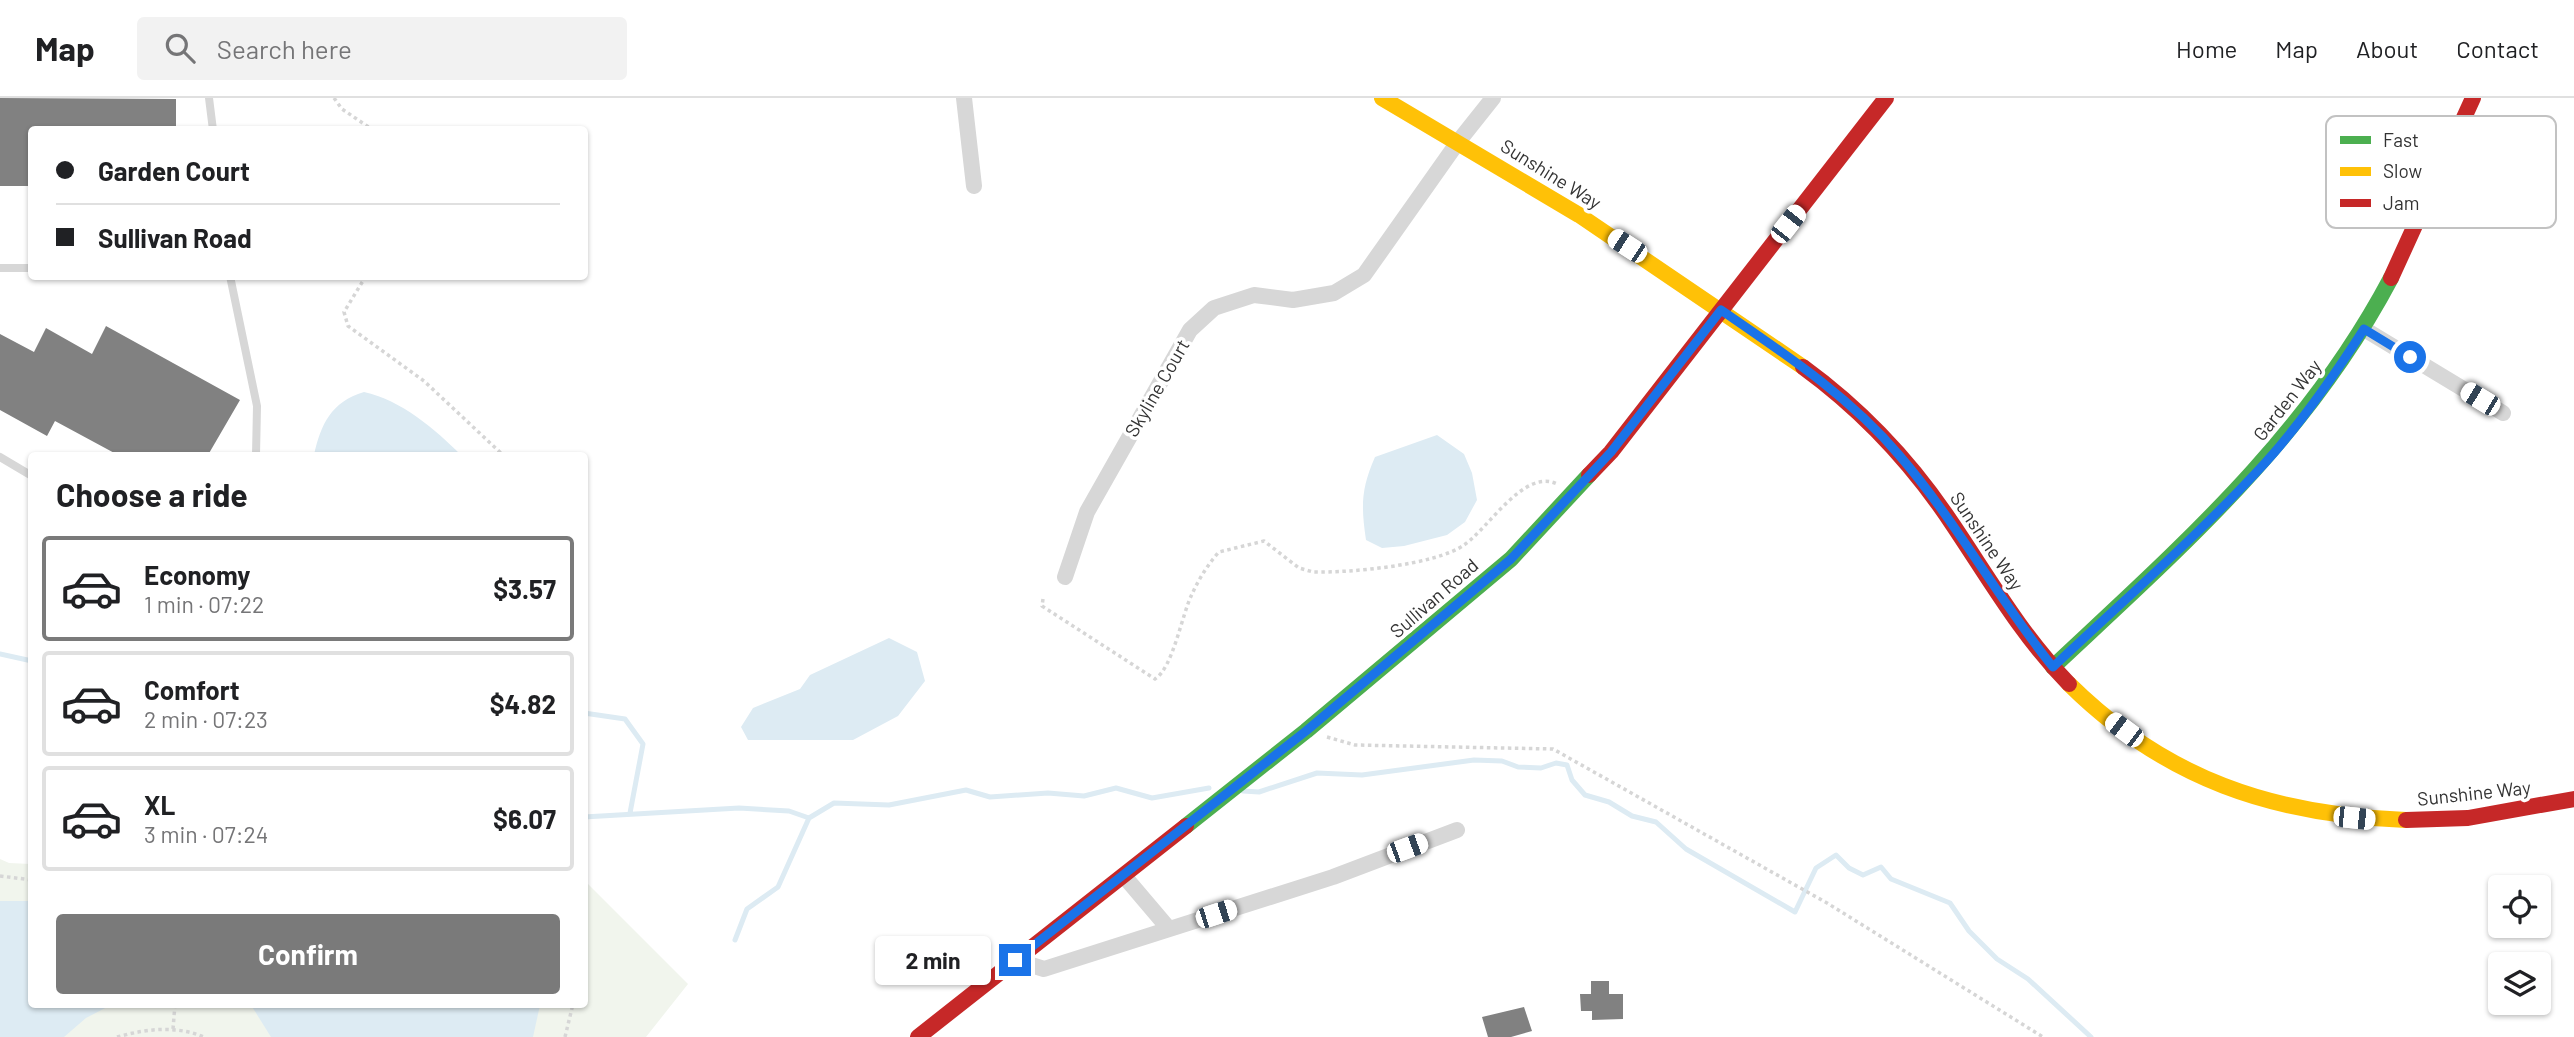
<!DOCTYPE html>
<html lang="en">
<head>
<meta charset="utf-8">
<style>
  :root { --surface:#fff; --page:#f2f2f2; --text:#202124; --muted:#757577; --line:#e0e0e0; --accent:#7a7a7a }
  body { margin:0; font-family:Barlow,sans-serif; background:var(--page); color:var(--text); height:100vh; display:flex; flex-direction:column; font-size:26px; white-space:nowrap }
  * { box-sizing:border-box; margin:0 }
  p { font-size:23px; color:var(--muted) }
  .icon { flex:none; width:38px; height:38px; fill:none; stroke:currentColor; stroke-width:2; stroke-linecap:round; stroke-linejoin:round }
  .map { position:relative; flex:1; overflow:hidden }
  .sheet { position:absolute; left:28px; top:354px; width:560px; height:556px; display:flex; flex-direction:column; background:var(--surface); border-radius:7px; box-shadow:0 2px 5px #0004 }
  .sheet>* { flex:none }
  .hud { position:absolute; left:28px; top:28px; width:560px; height:154px; border-radius:7px; box-shadow:0 2px 5px #0004; display:grid; align-content:center; height:154px; padding:0 28px; background:var(--surface) }
  .controls { position:absolute; left:2488px; top:777px; display:grid; gap:14px }
  .controls a { display:grid; place-items:center; width:63px; height:63px; border-radius:7px; background:var(--surface); box-shadow:0 2px 5px #0004; font-size:35px }
  .end { position:absolute; width:32px; height:32px; margin:-16px; border:9px solid #1a73e8; background:#fff; box-shadow:0 0 0 4px #fff }
  .from { border-radius:50% }
  .bubble { position:absolute; height:49px; border-radius:7px; background:var(--surface); box-shadow:0 2px 5px #0004; font-size:23px; font-weight:700; line-height:49px; text-align:center }
  .car { position:absolute; width:21px; height:42px; margin:-21px -10px; border-radius:9px; box-shadow:0 0 5px 2px #0007; background:linear-gradient(#fff 24%,#345 0 40%,#fff 0 76%,#345 0 86%,#fff 0) }
  .hud b { display:flex; align-items:center; gap:24px; height:66px; font-size:26px }
  .hud b+b { border-top:2px solid var(--line) }
  .hud i { width:18px; height:18px; background:var(--text) }
  ul { padding:0; list-style:none }
  li { display:flex; align-items:center; gap:21px; height:105px; margin:0 14px 10px; padding:0 14px; border:4px solid var(--line); border-radius:7px }
  li div { flex:1 }
  li b { display:block; font-size:26px }
  li em { font-style:normal; font-weight:700 }
  li.current { border-color:var(--accent) }
  li>.icon { width:63px; height:63px; stroke-width:1.5 }
  h2 { padding:0 28px; font-size:32px; line-height:84px }
  .cta { display:flex; gap:14px; margin-top:auto; padding:14px 28px }
  .cta a { flex:1; height:80px; border-radius:7px; background:var(--accent); color:#fff; font-size:28px; font-weight:700; line-height:80px; text-align:center }
  header { display:flex; align-items:center; gap:42px; box-sizing:border-box; height:98px; padding:0 35px; background:var(--surface); border-bottom:2px solid var(--line) }
  header strong { font-size:33px }
  nav { display:flex; gap:38px; margin-inline-start:auto; font-size:24px }
  .search { width:490px; height:63px; background:var(--page); display:flex; align-items:center; gap:18px; box-sizing:border-box; padding:0 24px; border-radius:7px; color:var(--muted); font-size:26px }
  .map>svg:first-child { display:block }
  .green { fill:#f1f5ed }
  .water { fill:#ddebf3 }
  .lines { fill:none; stroke-linecap:round; stroke-linejoin:round }
  .stream { stroke:#ddebf3; stroke-width:5 }
  .building { fill:#818181 }
  .path { stroke:#d6d6d6; stroke-width:3.5; stroke-dasharray:3.5 3.5; stroke-linecap:butt }
  .lane { stroke:#d7d7d7; stroke-width:8 }
  .street { stroke:#d7d7d7; stroke-width:16 }
  .fast { stroke:#4caf50; stroke-width:16 }
  .slow { stroke:#ffc107; stroke-width:16 }
  .jam { stroke:#c62828; stroke-width:16 }
  .route { stroke:#1a73e8; stroke-width:9 }
  .labels { text-anchor:middle; stroke-width:7; stroke-linejoin:round; paint-order:stroke }
  .street-label { font-size:19px; fill:#333; stroke:#fff }
  .key { fill:#fff; stroke:#c2c2c2; stroke-width:2 }
  .key-label { font-size:19px; fill:#333 }
</style>
</head>
<body>
<header>
<strong>Map</strong>
<div class="search"><svg class="icon" aria-label="search" viewBox="0 0 24 24"><circle cx="10" cy="10" r="6"/><path d="M15 15l6 6"/></svg>Search here</div>
<nav><a>Home</a><a>Map</a><a>About</a><a>Contact</a></nav>
</header>
<div class="map">
<svg width="2574" height="939" viewBox="0 0 2574 939">
  <rect width="100%" height="100%" fill="#fff"/>
  <path class="green" d="M 0,761 L 9,765 L 31,766 L 32,906 L 584,906 L 585,783 L 688,886 L 646,939 L 0,939 Z"/>
  <path class="water" d="M 364,294 C 401,302 435,331 461,357 L 314,357 C 321,326 331,304 364,294 Z
    M 1437,337 L 1464,356 L 1472,375 L 1477,402 L 1465,424 L 1447,437 L 1404,448 L 1382,450 L 1366,442 C 1361,408 1361,391 1375,359 Z
    M 889,540 L 917,554 L 925,583 L 898,618 L 853,642 L 748,642 L 741,629 L 753,610 L 800,591 L 810,577 Z
    M 0,803 L 31,803 L 32,906 L 111,907 L 86,920 L 64,939 L 0,939 Z
    M 251,907 L 540,907 L 533,939 L 271,939 Z"/>
  <g class="lines">
    <path class="stream" d="M 0,556 L 32,563
      M 584,615 L 625,621 L 643,646 L 630,715
      M 1243,693 L 1259,694 L 1317,675 L 1362,677 L 1474,662 L 1502,663 L 1518,669 L 1541,670 L 1556,665 L 1567,667 L 1572,682 L 1585,697 L 1609,704 L 1632,718 L 1656,724 L 1686,751 L 1795,814 L 1816,770 L 1836,757 L 1849,770 L 1863,777 L 1881,769 L 1891,781 L 1950,805 L 1969,833 L 1997,861 L 2028,881 L 2091,939
      M 584,719 L 739,710 L 789,713 L 809,720
      M 735,842 L 747,811 L 778,789 L 809,720 L 834,705 L 889,707 L 966,692 L 990,699 L 1048,695 L 1084,698 L 1116,690 L 1152,700 L 1209,690"/>
  </g>
  <path class="building" d="M 0,0 L 176,1 L 176,32 L 32,32 L 32,88 L 0,88 Z
    M 106,228 L 240,302 L 208,357 L 118,357 L 55,323 L 47,338 L 0,312 L 0,236 L 34,254 L 46,230 L 92,256 Z
    M 1591,883 L 1609,883 L 1609,896 L 1623,896 L 1623,921 L 1592,922 L 1592,913 L 1581,913 L 1580,896 L 1591,896 Z
    M 1524,909 L 1532,933 L 1511,939 L 1488,939 L 1482,919 Z"/>
  <g class="lines">
    <path class="path" d="M 334,0 L 342,11 L 373,32
      M 366,178 L 344,214 L 348,228 L 424,283 L 503,357
      M 1043,501 L 1042,508 L 1155,581 C 1173,570 1182,516 1192,496 C 1199,481 1208,466 1219,454 L 1264,443 L 1299,470 L 1313,474 C 1349,475 1436,467 1464,447 C 1489,430 1524,370 1557,386
      M 1327,639 L 1355,647 L 1553,651 L 1827,805 L 2043,939
      M 0,778 L 32,782
      M 173,931 L 175,906
      M 117,939 C 146,931 175,927 204,939
      M 565,939 L 573,906"/>
    <path class="lane" d="M 209,0 L 213,32
      M 0,170 L 32,170
      M 230,178 L 257,308 L 256,357
      M 0,359 L 32,378"/>
    <path class="street" d="M 964,0 L 974,88
      M 2364,231 L 2503,315
      M 1065,479 L 1087,414 L 1190,232 L 1214,210 L 1254,197 L 1293,202 L 1334,195 L 1364,177 L 1458,44 L 1493,0
      M 1124,778 L 1169,831
      M 1015,862 L 1044,871 L 1333,779 L 1457,732"/>
    <path class="fast" d="M 2053,569 C 2182,448 2307,339 2391,180
      M 1186,728 L 1306,633 L 1511,461 L 1589,377"/>
    <path class="slow" d="M 1382,0 L 1579,117 L 1803,269
      M 2069,586 C 2165,681 2273,717 2406,722"/>
    <path class="jam" d="M 2391,180 L 2473,0
      M 1803,269 C 1862,312 1912,365 1953,427 C 1990,482 2022,538 2069,586
      M 1589,377 L 1611,354 L 1886,0
      M 2406,722 L 2468,720 L 2574,701
      M 918,939 L 1186,728"/>
  </g>
  <g class="lines">
    <path class="route" d="M 1015,862 L 1306,633 L 1511,461 L 1611,354 L 1721,212 C 1785,256 1849,298 1899,357 C 1956,423 1998,501 2053,569 C 2124,502 2199,437 2265,365 C 2302,324 2334,278 2364,231 L 2410,259"/>
  </g>
  <g class="labels">
    <g class="street-label">
      <text transform="translate(1551 76) rotate(32)" y="7">Sunshine Way</text>
      <text transform="translate(1157 290) rotate(-60)" y="7">Skyline Court</text>
      <text transform="translate(2287 302) rotate(-52)" y="7">Garden Way</text>
      <text transform="translate(1987 443) rotate(56)" y="7">Sunshine Way</text>
      <text transform="translate(1434 500) rotate(-41)" y="7">Sullivan Road</text>
      <text transform="translate(2474 695) rotate(-6)" y="7">Sunshine Way</text>
    </g>
  </g>
  <rect x="2326" y="18" width="230" height="112" rx="10" class="key"/>
  <rect x="2340" y="38" width="31" height="8" fill="#4caf50"/>
  <rect x="2340" y="69" width="31" height="9" fill="#ffc107"/>
  <rect x="2340" y="101" width="31" height="8" fill="#c62828"/>
  <g class="key-label">
    <text x="2383" y="49">Fast</text>
    <text x="2383" y="80">Slow</text>
    <text x="2383" y="112">Jam</text>
  </g>
</svg>
<div class="controls">
<a><svg class="icon" aria-label="locate" viewBox="0 0 24 24"><circle cx="12" cy="12" r="6"/><path d="M12 2v4M12 18v4M2 12h4M18 12h4"/></svg></a>
<a><svg class="icon" aria-label="layers" viewBox="0 0 24 24"><path d="M12 4l9 5-9 5-9-5zM3 14l9 5 9-5"/></svg></a>
</div>
<i class="end from" style="left:2410px;top:259px"></i>
<i class="end" style="left:1015px;top:862px"></i>
<div class="bubble" style="left:875px;top:838px;width:116px">2 min</div>
<i class="car" style="left:1788px;top:126px;rotate:38deg"></i>
<i class="car" style="left:1627px;top:148px;rotate:303deg"></i>
<i class="car" style="left:2480px;top:301px;rotate:301deg"></i>
<i class="car" style="left:2124px;top:632px;rotate:307deg"></i>
<i class="car" style="left:2354px;top:720px;rotate:96deg"></i>
<i class="car" style="left:1407px;top:750px;rotate:70deg"></i>
<i class="car" style="left:1216px;top:816px;rotate:72deg"></i>
<div class="hud">
<b><i class="from"></i>Garden Court</b>
<b><i></i>Sullivan Road</b>
</div>
<section class="sheet">
<h2>Choose a ride</h2>
<ul>
<li class="current"><svg class="icon" aria-label="car" viewBox="0 0 24 24"><path d="M5 17H2v-5l4-1 3-4h7l3 4 3 1v5h-3M9 17h6M6 11h13"/><circle cx="7" cy="17" r="2"/><circle cx="17" cy="17" r="2"/></svg><div><b>Economy</b><p>1 min · 07:22</p></div><em>$3.57</em></li>
<li><svg class="icon" aria-label="car" viewBox="0 0 24 24"><path d="M5 17H2v-5l4-1 3-4h7l3 4 3 1v5h-3M9 17h6M6 11h13"/><circle cx="7" cy="17" r="2"/><circle cx="17" cy="17" r="2"/></svg><div><b>Comfort</b><p>2 min · 07:23</p></div><em>$4.82</em></li>
<li><svg class="icon" aria-label="car" viewBox="0 0 24 24"><path d="M5 17H2v-5l4-1 3-4h7l3 4 3 1v5h-3M9 17h6M6 11h13"/><circle cx="7" cy="17" r="2"/><circle cx="17" cy="17" r="2"/></svg><div><b>XL</b><p>3 min · 07:24</p></div><em>$6.07</em></li>
</ul>
<div class="cta"><a>Confirm</a></div>
</section>
</div>
</body>
</html>
